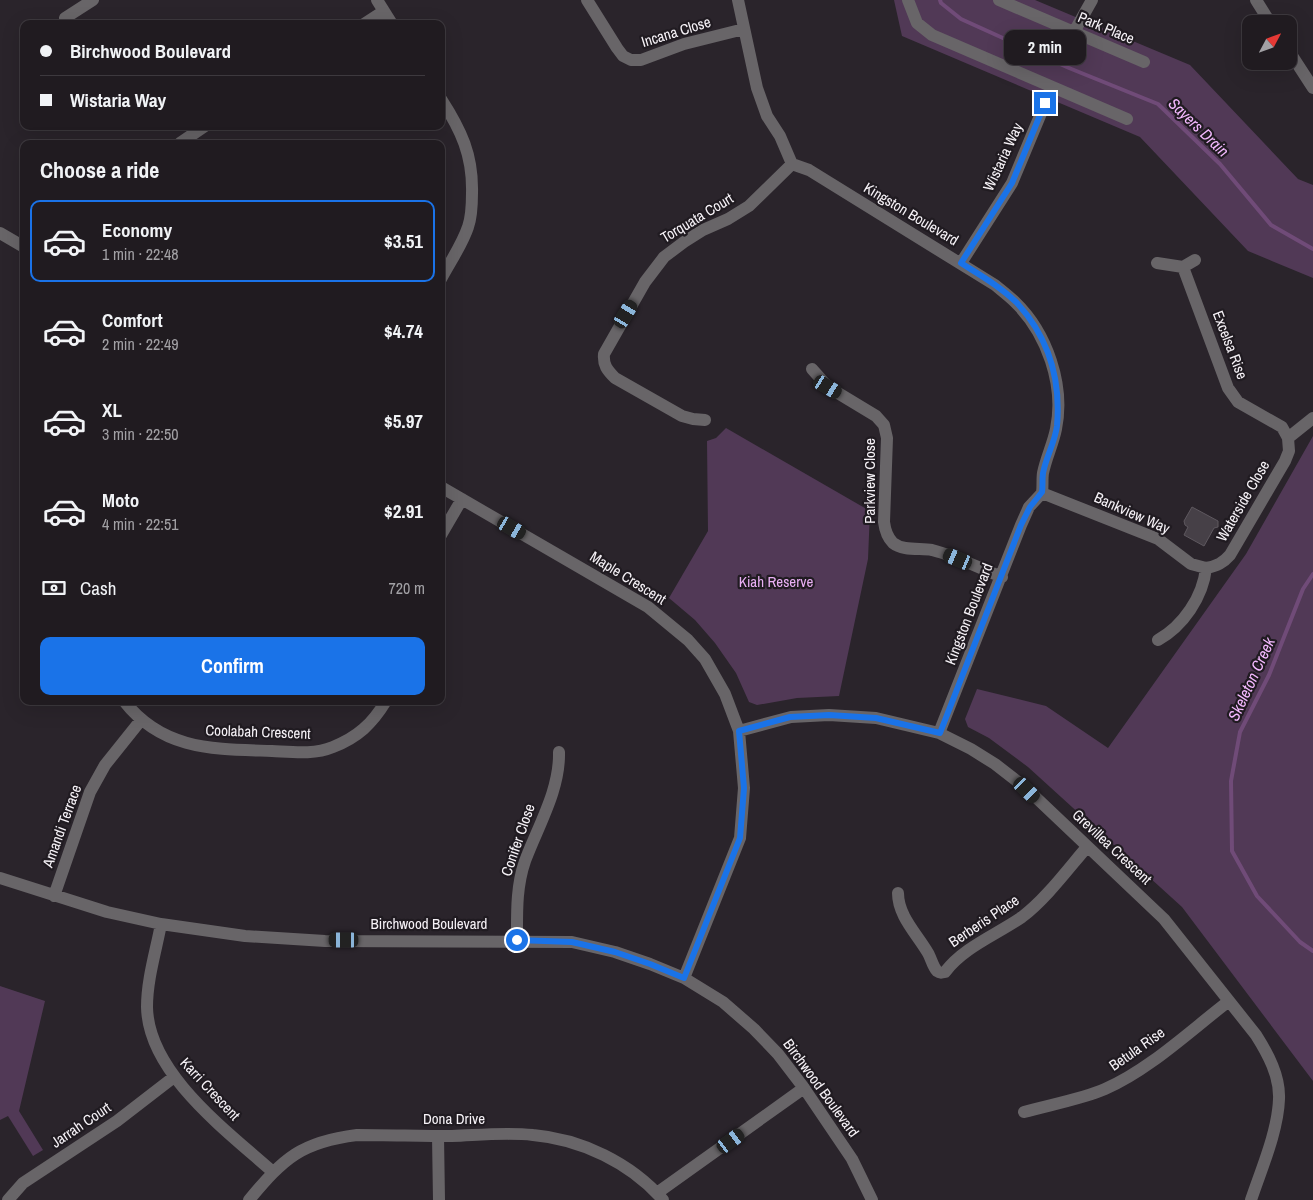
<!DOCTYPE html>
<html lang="en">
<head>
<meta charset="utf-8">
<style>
  :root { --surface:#201b20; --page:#282429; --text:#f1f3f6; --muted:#a2a1a5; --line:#3d393e; --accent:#1a73e8 }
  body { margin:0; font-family:"Archivo Narrow",sans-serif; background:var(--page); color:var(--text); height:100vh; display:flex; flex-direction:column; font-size:19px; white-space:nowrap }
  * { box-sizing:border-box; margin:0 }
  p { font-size:16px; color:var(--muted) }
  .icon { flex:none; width:28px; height:28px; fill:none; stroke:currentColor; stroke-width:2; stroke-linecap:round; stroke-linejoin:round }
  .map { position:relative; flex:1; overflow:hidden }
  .panel { position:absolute; left:20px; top:140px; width:425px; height:565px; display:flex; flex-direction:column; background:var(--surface); border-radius:10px; box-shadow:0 5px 20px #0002,0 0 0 1px var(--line) }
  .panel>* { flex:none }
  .guide { position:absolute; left:20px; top:20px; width:425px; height:110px; border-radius:10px; box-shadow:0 5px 20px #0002,0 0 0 1px var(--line); display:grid; align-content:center; height:110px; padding:0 20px; background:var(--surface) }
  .needle { width:32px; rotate:49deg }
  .buttons { position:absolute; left:1242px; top:15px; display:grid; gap:10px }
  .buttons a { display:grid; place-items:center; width:55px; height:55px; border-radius:10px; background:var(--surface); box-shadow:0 5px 20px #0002,0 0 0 1px var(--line); font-size:25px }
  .end { position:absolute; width:22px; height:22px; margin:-11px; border:6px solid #1a73e8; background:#fff; box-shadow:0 0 0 2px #fff }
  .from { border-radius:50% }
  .bubble { position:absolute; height:35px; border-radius:10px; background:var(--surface); box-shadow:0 5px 20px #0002,0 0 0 1px var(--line); font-size:16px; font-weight:800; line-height:35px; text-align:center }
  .car { position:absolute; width:15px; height:30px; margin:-15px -8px; border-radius:6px; box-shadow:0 0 4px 1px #0007; background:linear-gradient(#222 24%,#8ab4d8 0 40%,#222 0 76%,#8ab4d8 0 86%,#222 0) }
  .guide b { display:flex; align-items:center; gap:18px; height:48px; font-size:19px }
  .guide b+b { border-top:1px solid var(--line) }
  .guide i { width:12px; height:12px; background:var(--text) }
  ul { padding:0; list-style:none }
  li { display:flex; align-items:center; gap:15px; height:82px; margin:0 10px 8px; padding:0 10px; border:2px solid transparent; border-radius:10px }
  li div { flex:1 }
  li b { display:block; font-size:19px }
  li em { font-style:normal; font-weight:800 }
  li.current { border-color:var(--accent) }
  li>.icon { width:45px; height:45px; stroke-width:1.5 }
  h2 { padding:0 20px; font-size:22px; line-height:60px }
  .pay { display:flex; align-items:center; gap:12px; height:55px; padding:0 20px; font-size:19px }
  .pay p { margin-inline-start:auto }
  .cta { display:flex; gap:10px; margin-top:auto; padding:10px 20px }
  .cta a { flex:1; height:58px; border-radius:10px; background:var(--accent); color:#fff; font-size:20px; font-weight:800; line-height:58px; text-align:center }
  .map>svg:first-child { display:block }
  .green { fill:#513956 }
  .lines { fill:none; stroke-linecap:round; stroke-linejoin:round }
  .stream { stroke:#704b78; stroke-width:4 }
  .building { fill:#464047; stroke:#5e585f }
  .minor { stroke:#686568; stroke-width:12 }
  .route { stroke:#1a73e8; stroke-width:6 }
  .labels { text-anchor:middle; stroke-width:4.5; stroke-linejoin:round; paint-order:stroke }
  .street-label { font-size:15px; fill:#f6f2f7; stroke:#201b21 }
  .park-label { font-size:15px; fill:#eab0f5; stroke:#201b21 }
  .water-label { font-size:16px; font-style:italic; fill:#f4b9ff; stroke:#201b21 }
</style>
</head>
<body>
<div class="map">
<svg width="1313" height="1200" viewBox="0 0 1313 1200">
  <rect width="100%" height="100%" fill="#2a242b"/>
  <path class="green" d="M 894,0 L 1035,0 L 1190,65 L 1298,179 L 1313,185 L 1313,278 L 1248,251 L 1140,137 L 902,36 Z
    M 726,428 L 870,511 L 868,559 L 839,696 L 797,698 L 757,705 L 749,702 L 736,673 L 715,643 L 695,620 L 669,598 L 708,531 L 707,441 L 716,438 Z
    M 1313,436 L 1313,1081 L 1182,907 L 1028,767 L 989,738 L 968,727 L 965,719 L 977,689 L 1046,706 L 1108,748 L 1246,554 Z
    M 0,986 L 45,1001 L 19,1111 L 43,1150 L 33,1156 L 8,1116 L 0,1120 Z"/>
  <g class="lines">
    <path class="stream" d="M 940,0 L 941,3 L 961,19 L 1069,68 L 1158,104 L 1220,164 L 1271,225 L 1313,249
      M 1313,574 L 1303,589 L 1269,675 L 1240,732 L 1231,781 L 1232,851 L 1257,896 L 1300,942 L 1313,951"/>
  </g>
  <path class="building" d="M 1192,507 L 1218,521 L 1218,527 L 1214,528 L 1204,546 L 1184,535 L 1188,527 L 1185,525 L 1184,521 Z"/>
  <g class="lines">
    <path class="minor" d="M 377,0 L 392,24
      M 587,0 L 617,48 L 623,56 L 631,60 L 641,60 L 684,44 L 744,29
      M 738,0 L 757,88 L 767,116 L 780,136 L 792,164 L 809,170 L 995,285 C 1001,290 1009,296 1015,302 C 1047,333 1065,385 1056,429 C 1053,444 1046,458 1043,473 C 1042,479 1043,486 1042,493 L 1029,507 L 1021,525 L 939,733
      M 908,0 L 917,23 L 932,35 L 1127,119
      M 999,0 L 1144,62
      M 1256,0 L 1271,24
      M 65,18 L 93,0
      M 364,24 L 384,11
      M 1074,32 L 1092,0
      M 1289,51 L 1313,88
      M 441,99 C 461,130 473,155 472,193 C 472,204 472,216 468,227 C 462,245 450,262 441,279
      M 180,143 L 205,126
      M 0,233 L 24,247
      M 961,263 L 1012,183 L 1052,87
      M 1157,263 L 1183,267 L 1195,260
      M 1183,267 L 1228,388 L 1238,402 L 1282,427 L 1288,438
      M 812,369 L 828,387 L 876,416 L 884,425 L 887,438 L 884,522 C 885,530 887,537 893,543 C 903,551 920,548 932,550 C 956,556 979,568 1002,577
      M 705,420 L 693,419 L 682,416 L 615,378 C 607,370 603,365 604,354 L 645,282 L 664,257 L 684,242 L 703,230 L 728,219 L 749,206 L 792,164
      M 441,487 L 648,607 L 688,640 L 705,659 L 725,694 L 739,731 L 744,788 L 740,838 L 684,978
      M 1042,493 L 1158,539 L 1191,564 L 1206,568
      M 441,535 L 462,499
      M 1158,640 C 1183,626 1203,597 1206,568 C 1217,566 1223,563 1230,555 L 1285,461 L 1289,451 L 1288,438 L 1313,418
      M 124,701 C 163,751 215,749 272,751 C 292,752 314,755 333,747 C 358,737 372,724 386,701
      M 739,731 L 791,717 L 829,715 L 876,718 L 939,733 L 971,749 L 995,764 L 1027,789 L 1164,919 L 1256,1035 C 1268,1054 1280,1076 1279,1099 C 1278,1131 1261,1170 1251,1200
      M 0,878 L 107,912 L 161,924 L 245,936 L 325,941 L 572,942 L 615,952 L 650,964 L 684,978 L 723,1002 L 754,1029 L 778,1054 L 804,1088 L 852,1159 L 872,1200
      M 898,893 C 898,916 917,934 928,953 C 931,958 933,967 937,971 C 940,973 941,973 945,972 C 964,947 996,935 1022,917 C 1045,900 1068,869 1087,847
      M 54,896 L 90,792 L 105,765 L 141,720
      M 161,924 C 156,951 147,979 147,1007 C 148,1073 227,1131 273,1172
      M 517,941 C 517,913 516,887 525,861 C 538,826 560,790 559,752
      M 1024,1112 C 1049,1105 1082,1099 1105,1089 C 1149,1070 1191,1030 1229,1001
      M 438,1136 L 439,1200
      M 657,1193 L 804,1088
      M 8,1200 L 23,1183 L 117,1121 L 174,1077
      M 249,1200 C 284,1158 301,1142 357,1135 C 389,1135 420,1136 452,1136 C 479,1135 506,1132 533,1135 C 581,1139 631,1163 663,1200"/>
  </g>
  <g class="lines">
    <path class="route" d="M 517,940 L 572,942 L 615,952 L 650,964 L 684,978 L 740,838 L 744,788 L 739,731 L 790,717 L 829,715 L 876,718 L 940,733 L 1021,525 L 1030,507 L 1042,492 C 1043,486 1042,480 1043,473 C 1046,457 1055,442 1057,426 C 1061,380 1049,338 1017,303 C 1001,287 980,275 961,263 L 1012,183 L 1045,103"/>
  </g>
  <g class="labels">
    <g class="street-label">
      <text transform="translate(1106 28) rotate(23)" y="5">Park Place</text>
      <text transform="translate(676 32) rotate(-17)" y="5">Incana Close</text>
      <text transform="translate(1003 157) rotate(-65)" y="5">Wistaria Way</text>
      <text transform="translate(911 214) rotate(31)" y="5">Kingston Boulevard</text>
      <text transform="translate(697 218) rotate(-31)" y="5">Torquata Court</text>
      <text transform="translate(1230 345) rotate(69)" y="5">Excelsa Rise</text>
      <text transform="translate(870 481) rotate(-90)" y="5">Parkview Close</text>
      <text transform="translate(1243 501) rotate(-60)" y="5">Waterside Close</text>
      <text transform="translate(1132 513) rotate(24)" y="5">Bankview Way</text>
      <text transform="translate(628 578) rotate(32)" y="5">Maple Crescent</text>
      <text transform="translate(969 614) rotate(-69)" y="5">Kingston Boulevard</text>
      <text transform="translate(258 732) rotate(2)" y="5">Coolabah Crescent</text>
      <text transform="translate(62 826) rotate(-70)" y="5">Amandi Terrace</text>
      <text transform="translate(518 840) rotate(-71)" y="5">Conifer Close</text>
      <text transform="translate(1112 847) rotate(43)" y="5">Grevillea Crescent</text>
      <text transform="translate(984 921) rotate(-34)" y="5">Berberis Place</text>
      <text x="429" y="929">Birchwood Boulevard</text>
      <text transform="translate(1137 1049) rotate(-35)" y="5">Betula Rise</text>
      <text transform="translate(821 1088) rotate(54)" y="5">Birchwood Boulevard</text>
      <text transform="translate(210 1089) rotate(47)" y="5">Karri Crescent</text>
      <text x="454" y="1124">Dona Drive</text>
      <text transform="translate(81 1125) rotate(-34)" y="5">Jarrah Court</text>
    </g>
    <g class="park-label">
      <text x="776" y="587">Kiah Reserve</text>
    </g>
    <g class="water-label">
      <text transform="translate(1199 127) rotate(44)" y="6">Sayers Drain</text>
      <text transform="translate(1251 679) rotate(-65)" y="6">Skeleton Creek</text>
    </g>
  </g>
</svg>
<div class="buttons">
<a><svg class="needle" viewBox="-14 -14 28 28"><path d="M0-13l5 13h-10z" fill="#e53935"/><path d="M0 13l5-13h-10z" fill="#a2a1a5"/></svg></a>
</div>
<i class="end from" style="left:517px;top:940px"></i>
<i class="end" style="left:1045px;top:103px"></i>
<div class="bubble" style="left:1004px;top:30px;width:82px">2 min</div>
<i class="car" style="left:626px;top:314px;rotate:31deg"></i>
<i class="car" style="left:828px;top:387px;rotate:121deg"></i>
<i class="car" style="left:512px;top:528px;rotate:120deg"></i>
<i class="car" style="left:958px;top:559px;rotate:293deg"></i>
<i class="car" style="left:1027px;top:790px;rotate:134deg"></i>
<i class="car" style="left:344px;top:940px;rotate:270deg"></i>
<i class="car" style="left:731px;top:1141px;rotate:54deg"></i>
<div class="guide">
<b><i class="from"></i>Birchwood Boulevard</b>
<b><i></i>Wistaria Way</b>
</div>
<section class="panel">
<h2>Choose a ride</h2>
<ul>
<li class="current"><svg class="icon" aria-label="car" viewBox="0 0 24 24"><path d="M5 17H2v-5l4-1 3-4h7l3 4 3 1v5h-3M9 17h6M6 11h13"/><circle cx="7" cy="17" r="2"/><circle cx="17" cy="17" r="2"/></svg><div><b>Economy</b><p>1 min · 22:48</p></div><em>$3.51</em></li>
<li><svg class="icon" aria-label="car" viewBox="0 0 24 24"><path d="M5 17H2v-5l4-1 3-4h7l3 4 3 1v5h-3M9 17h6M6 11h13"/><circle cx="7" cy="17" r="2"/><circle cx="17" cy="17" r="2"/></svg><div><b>Comfort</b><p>2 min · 22:49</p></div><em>$4.74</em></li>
<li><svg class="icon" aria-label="car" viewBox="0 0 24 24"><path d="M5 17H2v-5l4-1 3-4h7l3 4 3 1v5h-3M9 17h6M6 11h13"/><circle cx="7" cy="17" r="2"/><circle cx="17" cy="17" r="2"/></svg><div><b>XL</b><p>3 min · 22:50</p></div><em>$5.97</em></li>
<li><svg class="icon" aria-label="car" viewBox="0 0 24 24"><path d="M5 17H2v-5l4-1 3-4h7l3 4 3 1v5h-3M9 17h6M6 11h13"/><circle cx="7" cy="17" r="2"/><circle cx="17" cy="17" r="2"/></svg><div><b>Moto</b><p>4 min · 22:51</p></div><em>$2.91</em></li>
</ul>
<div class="pay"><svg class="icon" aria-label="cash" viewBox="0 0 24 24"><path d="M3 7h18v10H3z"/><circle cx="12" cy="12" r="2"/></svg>Cash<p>720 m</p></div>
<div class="cta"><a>Confirm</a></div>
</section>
</div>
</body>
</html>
